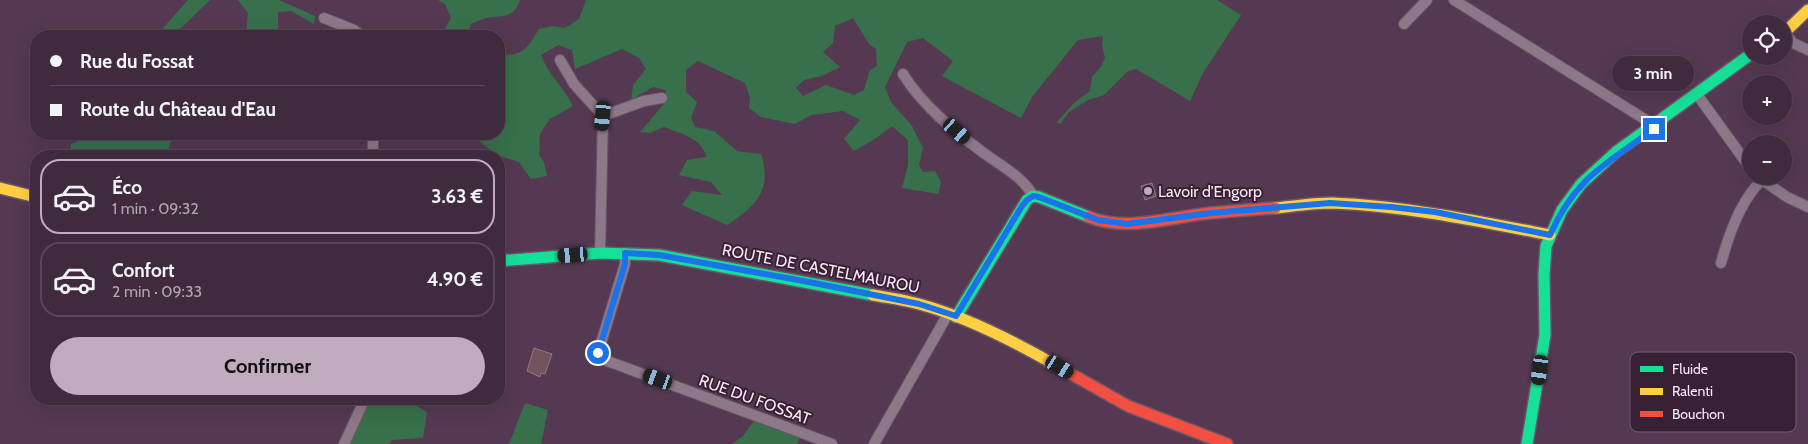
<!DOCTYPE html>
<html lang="fr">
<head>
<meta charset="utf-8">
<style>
  :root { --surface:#402b3e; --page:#473345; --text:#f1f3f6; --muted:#aea7b0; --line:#594758; --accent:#c1abbe }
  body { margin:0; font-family:Cabin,sans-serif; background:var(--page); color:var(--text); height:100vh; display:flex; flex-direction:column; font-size:19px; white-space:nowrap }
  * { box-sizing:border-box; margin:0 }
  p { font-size:16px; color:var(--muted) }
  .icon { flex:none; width:28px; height:28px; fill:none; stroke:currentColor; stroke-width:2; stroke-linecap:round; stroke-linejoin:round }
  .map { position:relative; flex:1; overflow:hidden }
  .details { position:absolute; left:30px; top:150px; width:475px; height:255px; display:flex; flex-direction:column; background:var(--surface); border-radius:20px; box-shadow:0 5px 20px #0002,0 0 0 1px var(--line) }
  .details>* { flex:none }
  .banner { position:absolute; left:30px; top:30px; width:475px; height:110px; border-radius:20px; box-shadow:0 5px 20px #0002,0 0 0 1px var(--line); display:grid; align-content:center; height:110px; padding:0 20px; background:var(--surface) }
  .tools { position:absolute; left:1742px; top:15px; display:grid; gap:10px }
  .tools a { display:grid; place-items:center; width:50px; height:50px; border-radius:50%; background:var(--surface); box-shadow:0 5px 20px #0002,0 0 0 1px var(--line); font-size:25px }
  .end { position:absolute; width:22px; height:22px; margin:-11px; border:6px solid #1a73e8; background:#fff; box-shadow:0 0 0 2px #fff }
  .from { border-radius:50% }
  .bubble { position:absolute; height:35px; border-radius:18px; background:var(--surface); box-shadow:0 5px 20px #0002,0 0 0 1px var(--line); font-size:16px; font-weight:700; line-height:35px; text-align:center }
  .car { position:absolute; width:15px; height:30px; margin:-15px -8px; border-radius:6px; box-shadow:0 0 4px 1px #0007; background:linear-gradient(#222 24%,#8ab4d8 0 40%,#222 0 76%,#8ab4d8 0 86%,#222 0) }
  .banner b { display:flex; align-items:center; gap:18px; height:48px; font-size:19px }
  .banner b+b { border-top:1px solid var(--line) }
  .banner i { width:12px; height:12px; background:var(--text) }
  ul { padding:9px 0 0; list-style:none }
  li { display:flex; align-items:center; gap:15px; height:75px; margin:0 10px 8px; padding:0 10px; border:2px solid var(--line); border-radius:20px }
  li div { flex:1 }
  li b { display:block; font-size:19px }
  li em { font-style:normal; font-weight:700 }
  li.current { border-color:var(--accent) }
  li>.icon { width:45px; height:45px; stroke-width:1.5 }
  .cta { display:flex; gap:10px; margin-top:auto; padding:10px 20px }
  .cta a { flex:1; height:58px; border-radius:30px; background:var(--accent); color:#111; font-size:20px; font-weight:700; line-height:58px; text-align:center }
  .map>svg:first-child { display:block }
  .green { fill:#38704b; fill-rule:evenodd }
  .building { fill:#74545c; stroke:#937780 }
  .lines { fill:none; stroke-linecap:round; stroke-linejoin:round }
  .street-casing { stroke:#6b5568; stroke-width:12 }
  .fast-casing { stroke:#6b5568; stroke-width:14 }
  .slow-casing { stroke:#6b5568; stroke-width:14 }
  .jam-casing { stroke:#6b5568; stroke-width:14 }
  .street { stroke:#8d788a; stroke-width:10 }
  .fast { stroke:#16e098; stroke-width:11 }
  .slow { stroke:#ffcf43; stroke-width:11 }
  .jam { stroke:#f24e42; stroke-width:11 }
  .route { stroke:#1a73e8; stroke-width:6 }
  .poi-dot { fill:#c1abbe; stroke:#382135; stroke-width:2 }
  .labels { text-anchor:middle; stroke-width:4; stroke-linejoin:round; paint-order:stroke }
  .poi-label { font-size:16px; fill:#fbe8f8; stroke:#382135; text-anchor:start }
  .street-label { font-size:16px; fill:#fbe8f8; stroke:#382135 }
  .key { fill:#382135; stroke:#725d70; stroke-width:1 }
  .key-label { font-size:14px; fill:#fbe8f8 }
</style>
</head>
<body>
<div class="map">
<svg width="1808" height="444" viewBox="0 0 1808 444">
  <rect width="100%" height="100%" fill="#553952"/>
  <path class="green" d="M 188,0 L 210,0 L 173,36 L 156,36 Z
    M 238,0 L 279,0 L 315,16 L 314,24 L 291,11 L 278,12 L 278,36 L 246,36 L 248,13 Z
    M 438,0 L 520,0 C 514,19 502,15 487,18 C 482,19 476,22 471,24 L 468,36 L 441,36 L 451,18 L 445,4 Z
    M 586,0 L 1217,0 L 1241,15 L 1203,73 L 1190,101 L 1136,69 L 1128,71 L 1104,95 L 1088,100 L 1069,112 L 1060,124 L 1057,122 L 1074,103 L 1090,91 L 1092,77 L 1102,65 L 1105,58 L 1102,45 L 1103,36 L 1078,40 L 1032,97 L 1021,118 L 942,76 L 953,61 L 923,38 L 907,42 L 885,87 L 891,102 L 912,126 L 923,148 L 919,165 L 923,172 L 935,171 L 941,182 L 938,194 L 902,188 L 908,165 L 908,140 L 892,126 L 875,139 L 854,151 L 844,139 L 860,120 L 843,111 L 811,115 L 795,124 L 761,117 L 749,108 L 750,97 L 745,83 L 698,61 L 686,70 L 686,92 L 697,102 L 691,118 L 695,127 L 714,131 L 737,151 L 761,154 C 773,190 755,207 727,225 L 682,205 L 692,191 L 722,195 L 711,182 L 679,175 L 687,160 L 707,157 C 700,137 682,134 664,127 L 650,133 L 640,132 L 663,105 L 666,90 L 653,87 L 631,100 L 633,85 L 646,69 L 639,58 L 622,49 L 575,69 L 572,50 L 558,45 L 541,55 C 548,74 564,88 573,106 L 550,119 L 540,134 L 539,155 L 544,162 L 547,176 L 531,179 L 519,162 L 497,155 L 472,136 L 463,134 L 499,134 L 499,55 C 525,55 526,50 539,29 L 552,26 L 565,28 L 579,19 ZM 853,18 L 869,44 L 876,49 L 877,66 L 870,70 L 864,90 L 854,95 L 826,85 L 803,96 L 796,88 L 804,80 L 822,76 L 840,67 L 823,52 L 833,43 L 835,26 Z
    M 106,134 L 179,134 L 170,143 L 167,156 L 70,155 L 71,144 L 88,137 L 107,141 Z
    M 370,399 L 404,399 L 427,412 L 423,438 L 392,440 L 389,444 L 348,444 Z
    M 525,403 L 548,410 L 541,444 L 509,444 Z
    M 754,421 L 800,437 L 797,444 L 732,444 L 743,436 Z"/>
  <path class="building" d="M 1152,183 L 1156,196 L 1145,200 L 1141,186 Z
    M 534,348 L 552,354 L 545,374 L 541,373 L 540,377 L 527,371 Z"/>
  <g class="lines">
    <defs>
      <path id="street" d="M 1454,0 L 1646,120 L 1654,129
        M 324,18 L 354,30 L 362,36
        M 1404,24 L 1427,0
        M 1785,33 L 1793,43 L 1808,50
        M 560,60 L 574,84 L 603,116 L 600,253
        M 903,74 C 922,105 953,130 981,151 C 998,164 1024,177 1033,196
        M 1696,93 L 1751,169
        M 603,116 L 644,101 L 662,98
        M 373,134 L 373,156
        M 1758,177 L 1787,197 L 1808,207
        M 625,253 L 625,264 L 598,353 L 602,359 L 832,444
        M 1721,263 C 1728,237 1741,200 1761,181
        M 344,444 L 365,399
        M 874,444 L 948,314"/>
      <path id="fast" d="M 499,261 L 600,253 L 659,255 L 873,295
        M 956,317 L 1027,200 L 1033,196 L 1039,197 L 1089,217
        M 1527,444 L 1545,335 L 1544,275 L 1546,246 L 1562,210 L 1581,184 L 1616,152 L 1751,54"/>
      <path id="slow" d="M 1784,33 L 1808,10
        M 0,188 L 36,197
        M 1275,208 C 1294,206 1314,203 1332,203 C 1406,206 1478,221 1550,235
        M 873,295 C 889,298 904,300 919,304 C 964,316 1017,343 1057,366"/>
      <path id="jam" d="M 1089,217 C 1126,232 1172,217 1210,213 C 1232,211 1254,209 1275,208
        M 1057,366 L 1128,406 L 1227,444"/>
    </defs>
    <use href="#street" class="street-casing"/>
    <use href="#fast" class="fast-casing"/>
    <use href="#slow" class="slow-casing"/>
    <use href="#jam" class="jam-casing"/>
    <use href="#street" class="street"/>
    <use href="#fast" class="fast"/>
    <use href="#slow" class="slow"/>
    <use href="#jam" class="jam"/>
  </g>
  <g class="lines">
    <path class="route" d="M 598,353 L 625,264 L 625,253 L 659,255 L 809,282 L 919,304 L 956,316 L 1022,206 L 1027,200 L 1033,196 L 1039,197 L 1098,220 L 1127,224 L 1211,213 L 1330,203 L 1391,207 L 1435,212 L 1550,235 C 1575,178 1606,164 1654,129"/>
  </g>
  <circle class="poi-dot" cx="1148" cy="191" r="5"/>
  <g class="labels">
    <g class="poi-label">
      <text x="1158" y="197">Lavoir d'Engorp</text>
    </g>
    <g class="street-label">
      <text transform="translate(821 268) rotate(11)" y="6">ROUTE DE CASTELMAUROU</text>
      <text transform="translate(755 399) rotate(20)" y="6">RUE DU FOSSAT</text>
    </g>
  </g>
  <rect x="1630" y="352" width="166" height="80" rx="8" class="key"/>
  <rect x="1640" y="366" width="23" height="6" fill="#16e098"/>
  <rect x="1640" y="388" width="23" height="7" fill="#ffcf43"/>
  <rect x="1640" y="411" width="23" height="6" fill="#f24e42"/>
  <g class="key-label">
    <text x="1672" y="374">Fluide</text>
    <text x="1672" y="396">Ralenti</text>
    <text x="1672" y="419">Bouchon</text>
  </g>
</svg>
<div class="tools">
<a><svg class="icon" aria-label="locate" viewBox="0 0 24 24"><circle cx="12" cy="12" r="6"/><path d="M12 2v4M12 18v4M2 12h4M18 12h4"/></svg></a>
<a>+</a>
<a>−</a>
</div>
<i class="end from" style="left:598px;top:353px"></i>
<i class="end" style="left:1654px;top:129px"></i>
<div class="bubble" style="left:1612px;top:56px;width:82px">3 min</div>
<i class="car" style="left:603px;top:116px;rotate:185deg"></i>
<i class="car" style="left:957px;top:131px;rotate:131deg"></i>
<i class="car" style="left:573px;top:255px;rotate:266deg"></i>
<i class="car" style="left:1060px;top:367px;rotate:121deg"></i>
<i class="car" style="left:1540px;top:370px;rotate:188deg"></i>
<i class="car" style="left:658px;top:379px;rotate:290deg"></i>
<div class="banner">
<b><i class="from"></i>Rue du Fossat</b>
<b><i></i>Route du Château d'Eau</b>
</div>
<section class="details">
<ul>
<li class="current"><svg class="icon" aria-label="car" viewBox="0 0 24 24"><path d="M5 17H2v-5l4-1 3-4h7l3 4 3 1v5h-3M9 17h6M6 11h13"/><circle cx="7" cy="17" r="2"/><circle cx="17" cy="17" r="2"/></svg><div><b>Éco</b><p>1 min · 09:32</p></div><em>3.63 €</em></li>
<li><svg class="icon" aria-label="car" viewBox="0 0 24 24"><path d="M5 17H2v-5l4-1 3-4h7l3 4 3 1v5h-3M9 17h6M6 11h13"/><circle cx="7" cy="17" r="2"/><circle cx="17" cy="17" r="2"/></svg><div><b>Confort</b><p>2 min · 09:33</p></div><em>4.90 €</em></li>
</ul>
<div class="cta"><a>Confirmer</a></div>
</section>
</div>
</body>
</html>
